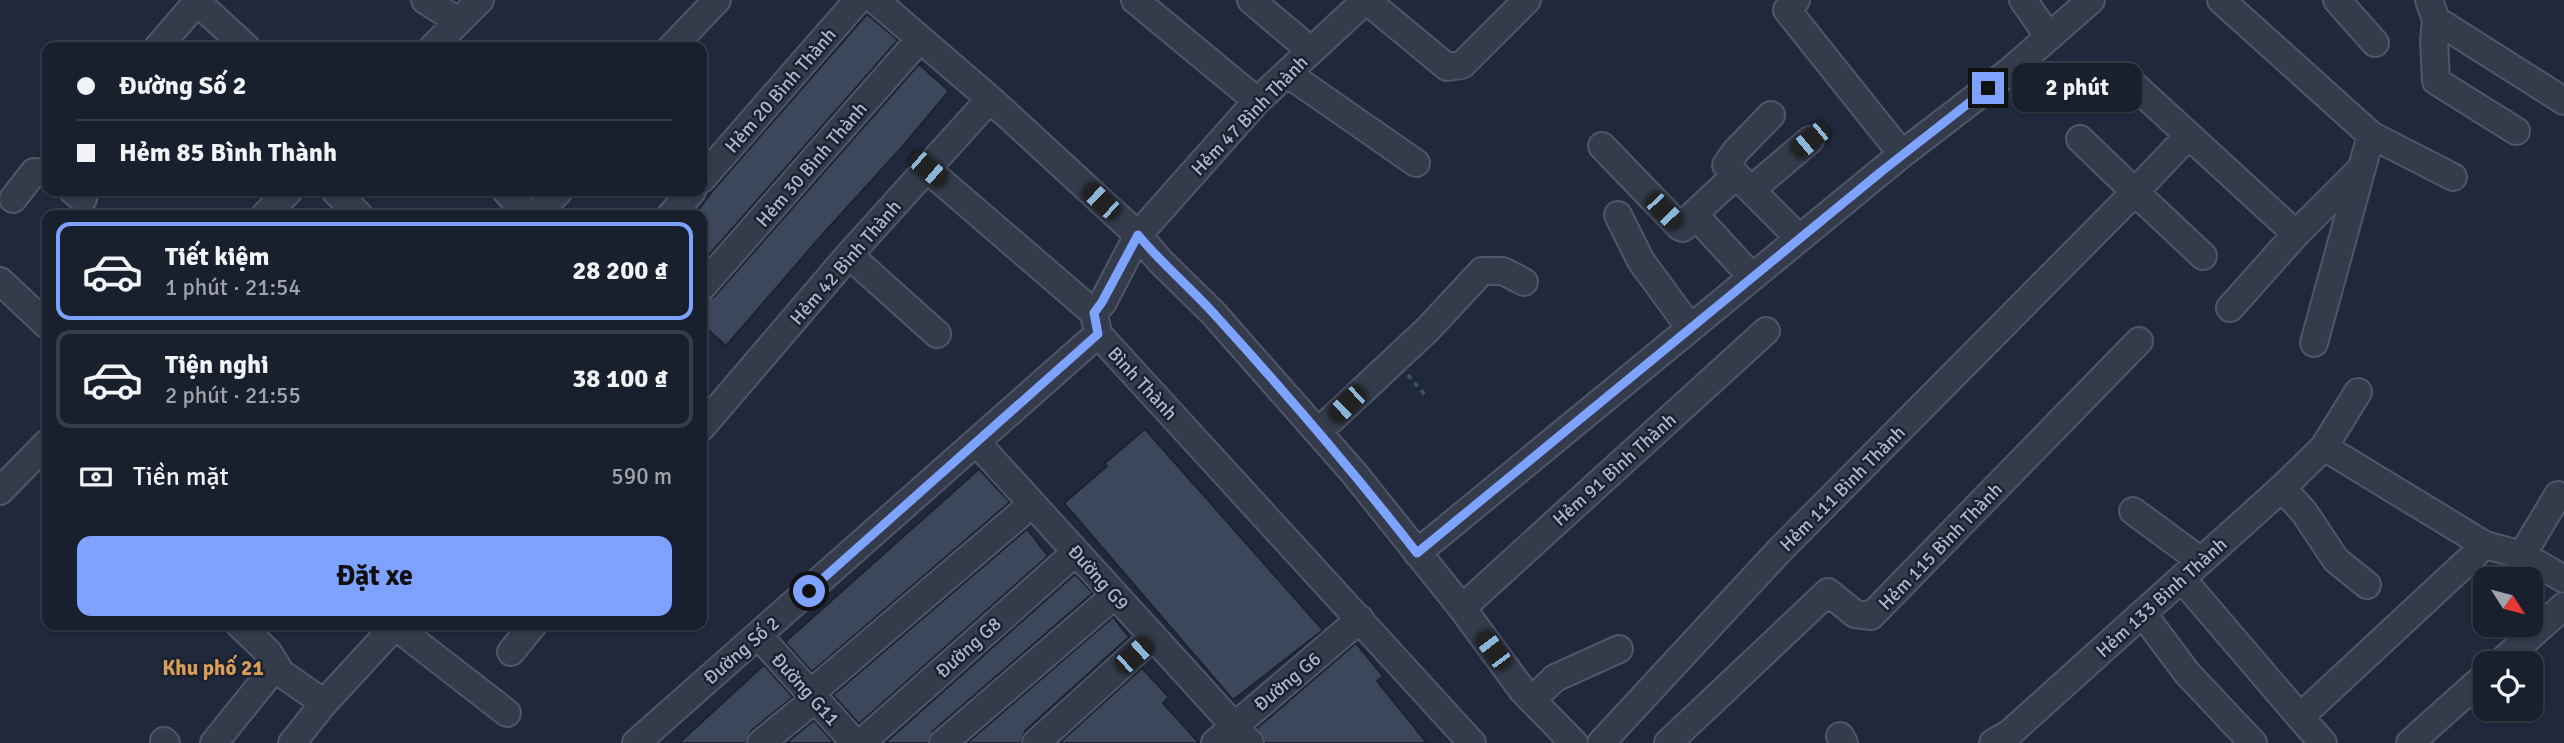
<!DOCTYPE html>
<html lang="vi">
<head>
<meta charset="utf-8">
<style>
  :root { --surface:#181f2d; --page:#212735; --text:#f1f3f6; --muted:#9fa2aa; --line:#363d49; --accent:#7da2ff }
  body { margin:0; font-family:Signika,sans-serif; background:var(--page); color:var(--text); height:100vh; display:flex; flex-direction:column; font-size:26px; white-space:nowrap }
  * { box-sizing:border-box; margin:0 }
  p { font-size:23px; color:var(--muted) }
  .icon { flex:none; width:38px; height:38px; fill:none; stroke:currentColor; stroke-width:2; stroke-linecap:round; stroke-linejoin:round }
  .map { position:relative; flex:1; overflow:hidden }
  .side { position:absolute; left:42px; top:210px; width:665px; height:420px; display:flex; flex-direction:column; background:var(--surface); border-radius:14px; box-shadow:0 2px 5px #0004,0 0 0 2px var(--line) }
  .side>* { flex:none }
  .hud { position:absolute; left:42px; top:42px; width:665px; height:154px; border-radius:14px; box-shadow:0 2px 5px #0004,0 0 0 2px var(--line); display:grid; align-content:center; height:154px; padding:0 35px; background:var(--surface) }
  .needle { width:46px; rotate:126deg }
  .controls { position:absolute; left:2473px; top:567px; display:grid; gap:14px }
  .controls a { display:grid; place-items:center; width:70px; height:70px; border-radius:14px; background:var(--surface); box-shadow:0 2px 5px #0004,0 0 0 2px var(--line); font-size:35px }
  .end { position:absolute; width:32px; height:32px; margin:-16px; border:9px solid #7da2ff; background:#111; box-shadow:0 0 0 4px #111 }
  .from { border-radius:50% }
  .bubble { position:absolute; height:49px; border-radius:14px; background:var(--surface); box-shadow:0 2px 5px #0004,0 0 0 2px var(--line); font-size:23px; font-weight:700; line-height:49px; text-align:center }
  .car { position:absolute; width:21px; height:42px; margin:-21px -10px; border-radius:9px; box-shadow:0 0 5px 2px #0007; background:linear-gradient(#222 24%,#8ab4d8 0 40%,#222 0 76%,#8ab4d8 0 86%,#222 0) }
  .hud b { display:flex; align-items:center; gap:24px; height:66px; font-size:26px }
  .hud b+b { border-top:2px solid var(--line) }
  .hud i { width:18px; height:18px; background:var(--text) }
  ul { padding:12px 0 0; list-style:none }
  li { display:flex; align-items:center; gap:21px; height:98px; margin:0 14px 10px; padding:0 21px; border:4px solid var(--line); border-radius:14px }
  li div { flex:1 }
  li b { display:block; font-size:26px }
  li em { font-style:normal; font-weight:700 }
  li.current { border-color:var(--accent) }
  li>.icon { width:63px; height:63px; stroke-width:1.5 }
  .pay { display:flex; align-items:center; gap:18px; height:77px; padding:0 35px; font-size:26px }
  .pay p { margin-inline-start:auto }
  .cta { display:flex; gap:14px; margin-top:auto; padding:14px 35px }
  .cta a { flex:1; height:80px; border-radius:14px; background:var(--accent); color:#111; font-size:28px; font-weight:700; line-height:80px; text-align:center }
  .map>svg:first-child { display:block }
  .building { fill:#3c475b; stroke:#1b2333; stroke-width:2 }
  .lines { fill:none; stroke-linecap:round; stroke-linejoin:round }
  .minor-casing { stroke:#4f5667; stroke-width:30 }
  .path { stroke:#40545a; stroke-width:3.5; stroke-dasharray:5 5; stroke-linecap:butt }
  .minor { stroke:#343c4c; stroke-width:26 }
  .route { stroke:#7da2ff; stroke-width:9 }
  .labels { text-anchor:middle; stroke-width:5; stroke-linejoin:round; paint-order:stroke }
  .street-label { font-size:19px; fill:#afb6c8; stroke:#1a2131 }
  .neighbourhood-label { font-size:21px; font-weight:bold; fill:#db9e57; stroke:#1a2131 }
</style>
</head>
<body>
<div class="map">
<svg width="2564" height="743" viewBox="0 0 2564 743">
  <rect width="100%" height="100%" fill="#20293c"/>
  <path class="building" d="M 867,14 L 898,40 L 702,263 L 702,215 L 694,215 L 714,189 Z
    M 919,64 L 949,91 L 903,146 L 822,235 L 726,346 L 702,324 L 702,302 L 714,297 Z
    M 1145,429 L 1323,630 L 1233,700 L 1064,503 L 1107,466 L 1105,463 Z
    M 979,469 L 1010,502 L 812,672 L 785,642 Z
    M 1027,529 L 1048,556 L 859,724 L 833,695 Z
    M 1075,574 L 1093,593 L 933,731 L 928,743 L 885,743 Z
    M 1113,617 L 1129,637 L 1025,731 L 1021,743 L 967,743 Z
    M 1356,643 L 1383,676 L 1377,681 L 1427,743 L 1265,743 L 1257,728 Z
    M 764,665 L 793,697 L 751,731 L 746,743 L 679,743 Z
    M 1142,668 L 1169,697 L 1163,703 L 1199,743 L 1059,743 Z
    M 814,720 L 834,743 L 786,743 Z"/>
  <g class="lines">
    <defs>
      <path id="minor" d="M 425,0 L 458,21
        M 875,0 L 990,99 L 1138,235 L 1103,302 L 1094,313 L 1098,334 L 1472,743
        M 1135,0 L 1257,101
        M 1251,0 L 1310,50
        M 1527,0 L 1462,65 L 1447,67 L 1366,0 L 1257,101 L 1138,235 L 1160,261 L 1214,314 L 1353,472 L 1462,608 L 1523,691 L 1574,743
        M 1796,0 L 1787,10 L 1902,154
        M 2023,0 L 2049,37
        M 2221,0 L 2371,135 L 2314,343
        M 2337,0 L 2375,43
        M 2429,0 L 2436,20 L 2564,101
        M 2436,20 L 2434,40 L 2436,81 L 2516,131
        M 158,47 L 197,2 L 246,47
        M 433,47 L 480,0
        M 672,47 L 717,0
        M 1288,74 L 1416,163
        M 2136,87 L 2296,234
        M 1771,115 L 1736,151 L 1726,165 L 1799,238
        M 2371,135 L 2453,177
        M 2188,136 L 2135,192 L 2203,256
        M 1602,146 L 1680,227 L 1683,228 L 1694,214 L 1752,277
        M 927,169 L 1094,313
        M 702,179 L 858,0
        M 1751,190 L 1810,140
        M 73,191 L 83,199
        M 335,191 L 359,215
        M 506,191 L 527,215
        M 13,199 L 34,172 L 47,173
        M 1694,214 L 1736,175
        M 265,215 L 289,191
        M 535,215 L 559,191
        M 671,215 L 692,191
        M 1618,215 L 1641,261 L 1690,328
        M 849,255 L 937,334
        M 0,281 L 47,325
        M 702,287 L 919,40
        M 2230,308 L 2296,234 L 2358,172
        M 702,427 L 849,255 L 990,99
        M 1318,432 L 1428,329 L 1482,271 L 1503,271 L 1524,282
        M 977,443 L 1250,743
        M 2324,447 L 2485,545 L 2522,555 L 2564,579
        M 2282,488 L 2304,512 L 2336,560 L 2367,585
        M 0,491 L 47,443
        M 2133,511 L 2201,561
        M 1417,553 L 1902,154 L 2010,71 L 2091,0
        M 2522,555 L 2558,495
        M 2182,579 L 2300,717 L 2485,545
        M 1462,608 L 1766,331
        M 2143,614 L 2187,673 L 2253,743
        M 240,625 L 268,652 L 281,673 L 324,703 L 395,626 L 507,713
        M 758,635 L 855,743
        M 511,652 L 533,625
        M 2500,663 L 2564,606
        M 810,694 L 1032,504
        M 1532,700 L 1555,678 L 1619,649
        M 2300,717 L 2323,743
        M 1840,736 L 1844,743
        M 164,741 L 166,743
        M 214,743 L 276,666
        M 292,743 L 324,703
        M 636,743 L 1098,334
        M 761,743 L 815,699
        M 861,743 L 1076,552
        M 943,743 L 1115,595
        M 1036,743 L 1153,637
        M 1215,743 L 1360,619
        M 1601,743 L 1779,551 L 2135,192 L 2080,139
        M 1668,743 L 1828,592 L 1855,614 L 1871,616 L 2139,341
        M 1993,743 L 2010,733 L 2282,488 L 2324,447 L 2358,392
        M 2410,743 L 2485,676"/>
    </defs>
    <use href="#minor" class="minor-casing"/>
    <path class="path" d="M 1408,375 L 1425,395"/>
    <use href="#minor" class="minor"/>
  </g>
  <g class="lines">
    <path class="route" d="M 809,591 L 1098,334 L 1094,313 L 1102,302 L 1138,235 C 1162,264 1191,288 1216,316 C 1286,393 1353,471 1417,553 L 1882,171 L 1988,88"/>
  </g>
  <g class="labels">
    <g class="street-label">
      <text transform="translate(780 90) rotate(-49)" y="7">Hẻm 20 Bình Thành</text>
      <text transform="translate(1249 115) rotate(-46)" y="7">Hẻm 47 Bình Thành</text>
      <text transform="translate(811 164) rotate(-49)" y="7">Hẻm 30 Bình Thành</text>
      <text transform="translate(845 262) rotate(-49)" y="7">Hẻm 42 Bình Thành</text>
      <text transform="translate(1143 383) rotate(47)" y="7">Bình Thành</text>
      <text transform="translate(1614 469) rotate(-42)" y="7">Hẻm 91 Bình Thành</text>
      <text transform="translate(1842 488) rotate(-45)" y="7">Hẻm 111 Bình Thành</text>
      <text transform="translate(1940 546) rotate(-46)" y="7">Hẻm 115 Bình Thành</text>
      <text transform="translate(1099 577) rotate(48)" y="7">Đường G9</text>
      <text transform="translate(2161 597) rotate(-42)" y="7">Hẻm 133 Bình Thành</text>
      <text transform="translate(968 647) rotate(-42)" y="7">Đường G8</text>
      <text transform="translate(741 650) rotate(-41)" y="7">Đường Số 2</text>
      <text transform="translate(1287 681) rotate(-40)" y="7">Đường G6</text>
      <text transform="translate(806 689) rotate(48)" y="7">Đường G11</text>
    </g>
    <g class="neighbourhood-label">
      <text x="213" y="675">Khu phố 21</text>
    </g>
  </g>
</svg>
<div class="controls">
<a><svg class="needle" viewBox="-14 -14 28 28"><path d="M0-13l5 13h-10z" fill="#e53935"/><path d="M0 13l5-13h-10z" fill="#9fa2aa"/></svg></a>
<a><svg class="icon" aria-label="locate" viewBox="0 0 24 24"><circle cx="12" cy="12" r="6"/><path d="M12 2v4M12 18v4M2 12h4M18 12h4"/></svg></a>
</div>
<i class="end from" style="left:809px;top:591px"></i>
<i class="end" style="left:1988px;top:88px"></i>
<div class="bubble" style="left:2012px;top:63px;width:130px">2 phút</div>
<i class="car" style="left:1810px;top:140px;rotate:230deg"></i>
<i class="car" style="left:928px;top:169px;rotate:131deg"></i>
<i class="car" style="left:1101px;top:201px;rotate:313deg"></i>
<i class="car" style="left:1664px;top:211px;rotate:136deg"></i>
<i class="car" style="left:1347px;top:404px;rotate:226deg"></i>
<i class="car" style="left:1493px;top:650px;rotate:323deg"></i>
<i class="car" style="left:1134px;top:655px;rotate:48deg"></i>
<div class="hud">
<b><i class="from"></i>Đường Số 2</b>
<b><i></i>Hẻm 85 Bình Thành</b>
</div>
<section class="side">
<ul>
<li class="current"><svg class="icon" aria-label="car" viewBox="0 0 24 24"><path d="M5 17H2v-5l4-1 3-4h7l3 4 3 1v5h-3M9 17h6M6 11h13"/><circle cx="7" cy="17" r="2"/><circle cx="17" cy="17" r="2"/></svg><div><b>Tiết kiệm</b><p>1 phút · 21:54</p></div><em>28 200 ₫</em></li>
<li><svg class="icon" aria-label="car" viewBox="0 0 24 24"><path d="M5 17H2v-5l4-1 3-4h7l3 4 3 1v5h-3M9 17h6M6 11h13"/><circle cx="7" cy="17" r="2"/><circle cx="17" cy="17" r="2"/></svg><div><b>Tiện nghi</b><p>2 phút · 21:55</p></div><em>38 100 ₫</em></li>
</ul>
<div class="pay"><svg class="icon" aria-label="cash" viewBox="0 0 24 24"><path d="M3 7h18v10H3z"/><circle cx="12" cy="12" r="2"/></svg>Tiền mặt<p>590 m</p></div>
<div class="cta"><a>Đặt xe</a></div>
</section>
</div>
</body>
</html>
